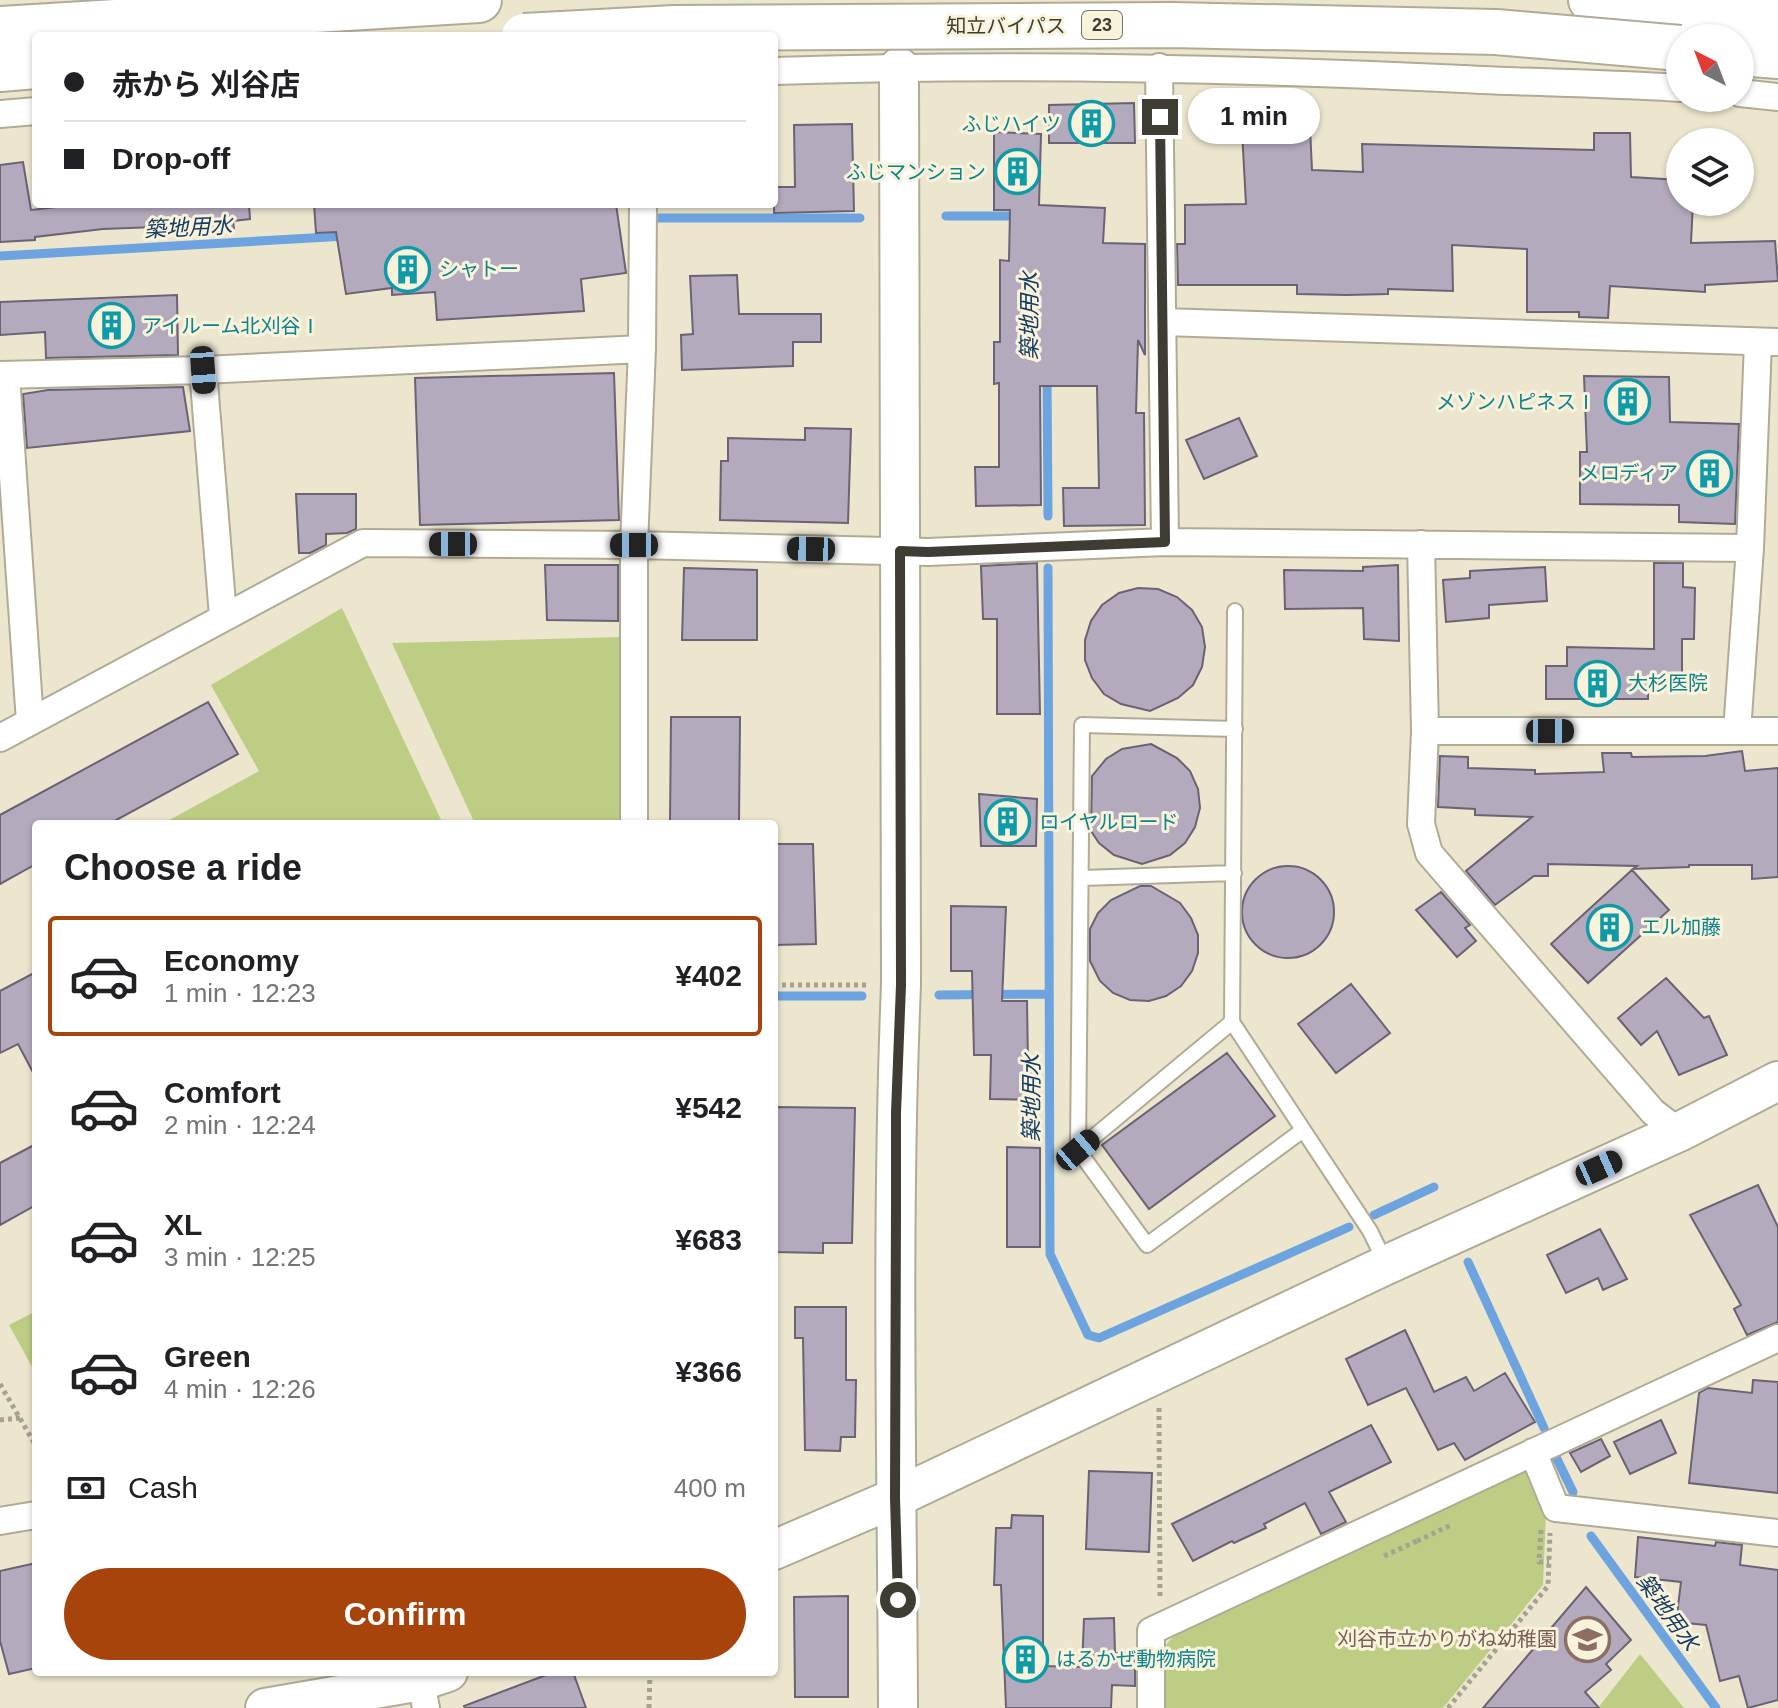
<!DOCTYPE html>
<html lang="en">
<head>
<meta charset="utf-8">
<style>
  :root { --surface:#fff; --page:#f2f2f2; --text:#202124; --muted:#757577; --line:#e0e0e0; --accent:#a7440b }
  body { margin:0; font-family:Helvetica,"Noto Sans JP",sans-serif; background:var(--page); color:var(--text); height:100vh; display:flex; flex-direction:column; font-size:30px; white-space:nowrap }
  * { box-sizing:border-box; margin:0 }
  p { font-size:26px; color:var(--muted) }
  .icon { flex:none; width:44px; height:44px; fill:none; stroke:currentColor; stroke-width:2; stroke-linecap:round; stroke-linejoin:round }
  .map { position:relative; flex:1; overflow:hidden }
  .drawer { position:absolute; left:32px; top:820px; width:746px; height:856px; display:flex; flex-direction:column; background:var(--surface); border-radius:8px; box-shadow:0 2px 6px #0004 }
  .drawer>* { flex:none }
  .guide { position:absolute; left:32px; top:32px; width:746px; height:176px; border-radius:8px; box-shadow:0 2px 6px #0004; display:grid; align-content:center; height:176px; padding:0 32px; background:var(--surface) }
  .needle { width:52px; rotate:318deg }
  .controls { position:absolute; left:1666px; top:24px; display:grid; gap:16px }
  .controls a { display:grid; place-items:center; width:88px; height:88px; border-radius:50%; background:var(--surface); box-shadow:0 2px 6px #0004; font-size:40px }
  .end { position:absolute; width:36px; height:36px; margin:-18px; border:10px solid #3f3c33; background:#fff; box-shadow:0 0 0 4px #fff }
  .from { border-radius:50% }
  .bubble { position:absolute; height:56px; border-radius:28px; background:var(--surface); box-shadow:0 2px 6px #0004; font-size:26px; font-weight:800; line-height:56px; text-align:center }
  .car { position:absolute; width:24px; height:48px; margin:-24px -12px; border-radius:10px; box-shadow:0 0 6px 2px #0007; background:linear-gradient(#222 24%,#8ab4d8 0 40%,#222 0 76%,#8ab4d8 0 86%,#222 0) }
  .guide b { display:flex; align-items:center; gap:28px; height:76px; font-size:30px }
  .guide b+b { border-top:2px solid var(--line) }
  .guide i { width:20px; height:20px; background:var(--text) }
  ul { padding:0; list-style:none }
  li { display:flex; align-items:center; gap:24px; height:120px; margin:0 16px 12px; padding:0 16px; border:4px solid transparent; border-radius:8px }
  li div { flex:1 }
  li b { display:block; font-size:30px }
  li em { font-style:normal; font-weight:800 }
  li.current { border-color:var(--accent) }
  li>.icon { width:72px; height:72px; stroke-width:1.5 }
  h2 { padding:0 32px; font-size:36px; line-height:96px }
  .pay { display:flex; align-items:center; gap:20px; height:88px; padding:0 32px; font-size:30px }
  .pay p { margin-inline-start:auto }
  .action { display:flex; gap:16px; margin-top:auto; padding:16px 32px }
  .action a { flex:1; height:92px; border-radius:48px; background:var(--accent); color:#fff; font-size:32px; font-weight:800; line-height:92px; text-align:center }
  .map>svg:first-child { display:block }
  .green { fill:#bdce84 }
  .lines { fill:none; stroke-linecap:round; stroke-linejoin:round }
  .stream { stroke:#6da3de; stroke-width:9 }
  .building { fill:#b4aabe; stroke:#6b6274; stroke-width:2 }
  .lane-casing { stroke:#b1ab95; stroke-width:18 }
  .street-casing { stroke:#b1ab95; stroke-width:30 }
  .secondary-casing { stroke:#b1ab95; stroke-width:42 }
  .highway-casing { stroke:#b1ab95; stroke-width:48 }
  .path { stroke:#a6a290; stroke-width:5; stroke-dasharray:4 4; stroke-linecap:butt }
  .lane { stroke:#fff; stroke-width:14 }
  .street { stroke:#fff; stroke-width:26 }
  .secondary { stroke:#fff; stroke-width:38 }
  .highway { stroke:#fff; stroke-width:44 }
  .highway-bridge-casing { stroke:#b1ab95; stroke-width:48; stroke-linecap:butt }
  .highway-bridge { stroke:#fff; stroke-width:44 }
  .route { stroke:#3f3c33; stroke-width:10 }
  .labels { text-anchor:middle; stroke-width:6; stroke-linejoin:round; paint-order:stroke }
  .shield { fill:#faf3dc; stroke:#777366; stroke-width:2 }
  .shield-label { font-size:18px; font-weight:bold; fill:#3f3c33 }
  .street-label { font-size:20px; fill:#3f3c33; stroke:#faf3dc }
  .culture-label { font-size:20px; fill:#0d838f; stroke:#faf3dc; text-anchor:start }
  .education-label { font-size:20px; fill:#785e54; stroke:#faf3dc; text-anchor:end }
  .water-label { font-size:22px; font-style:italic; fill:#153c63; stroke:#faf3dc }
</style>
</head>
<body>
<div class="map">
<svg width="1778" height="1708" viewBox="0 0 1778 1708">
  <rect width="100%" height="100%" fill="#ece6cf"/>
  <path class="green" d="M 342,608 L 443,824 L 162,824 L 259,771 L 211,685 Z
    M 621,637 L 620,824 L 475,824 L 392,643 Z
    M 36,1311 L 36,1374 L 9,1325 Z
    M 1525,1469 L 1546,1514 L 1543,1585 L 1443,1708 L 1164,1708 L 1164,1647 L 1177,1632 Z
    M 1640,1654 L 1684,1708 L 1598,1708 Z"/>
  <g class="lines">
    <path class="stream" d="M 946,216 L 1019,216
      M 654,218 L 860,218
      M 0,256 L 346,236
      M 1047,375 L 1048,516
      M 1048,568 L 1050,1254 L 1088,1335 L 1099,1338 L 1349,1227
      M 939,995 L 1049,994
      M 774,996 L 862,996
      M 1374,1215 L 1434,1187
      M 1468,1262 L 1544,1428
      M 1555,1455 L 1573,1492
      M 1591,1536 L 1716,1708"/>
  </g>
  <path class="building" d="M 1134,103 L 1135,143 L 1049,143 L 1049,105 Z
    M 852,124 L 854,211 L 774,213 L 774,187 L 795,187 L 794,125 Z
    M 1310,128 L 1312,170 L 1363,172 L 1362,144 L 1594,150 L 1594,133 L 1630,133 L 1631,177 L 1680,180 L 1680,202 L 1693,202 L 1691,243 L 1775,241 L 1778,281 L 1705,285 L 1705,292 L 1610,286 L 1608,318 L 1579,317 L 1579,312 L 1527,312 L 1527,249 L 1452,245 L 1453,291 L 1388,289 L 1388,294 L 1347,295 L 1297,294 L 1297,285 L 1178,285 L 1177,244 L 1185,244 L 1185,205 L 1246,204 L 1242,131 Z
    M 994,132 L 1041,134 L 1039,205 L 1105,208 L 1103,243 L 1145,244 L 1145,355 L 1138,340 L 1136,413 L 1144,413 L 1145,525 L 1064,526 L 1063,488 L 1099,488 L 1097,386 L 1040,386 L 1041,505 L 976,506 L 975,467 L 999,467 L 999,383 L 994,384 L 994,342 L 1000,342 L 1000,260 L 1009,261 L 1010,210 L 994,210 Z
    M 23,162 L 31,210 L 83,204 L 249,204 L 250,219 L 233,221 L 234,229 L 200,232 L 199,226 L 155,231 L 155,227 L 103,229 L 35,237 L 35,240 L 0,242 L 0,165 Z
    M 314,204 L 616,204 L 626,273 L 581,279 L 584,311 L 437,320 L 435,292 L 392,295 L 392,288 L 346,294 L 336,232 L 316,233 Z
    M 737,275 L 739,314 L 821,314 L 821,342 L 793,342 L 793,366 L 682,370 L 681,335 L 693,334 L 690,276 Z
    M 177,295 L 178,355 L 46,358 L 45,332 L 0,335 L 0,302 Z
    M 614,373 L 619,520 L 420,525 L 415,378 Z
    M 1584,376 L 1669,377 L 1670,422 L 1739,424 L 1735,524 L 1679,522 L 1679,505 L 1580,504 L 1580,452 L 1587,452 Z
    M 183,387 L 190,431 L 27,448 L 23,394 L 48,390 Z
    M 1239,418 L 1257,456 L 1204,479 L 1186,440 Z
    M 805,428 L 851,429 L 848,523 L 720,520 L 721,461 L 728,461 L 728,438 L 805,440 Z
    M 296,494 L 356,494 L 356,529 L 347,533 L 326,534 L 326,545 L 310,553 L 299,553 Z
    M 1037,563 L 1040,714 L 997,714 L 997,619 L 983,619 L 981,566 Z
    M 1654,563 L 1683,563 L 1683,587 L 1695,588 L 1694,639 L 1682,639 L 1682,684 L 1648,683 L 1648,699 L 1546,699 L 1546,666 L 1567,666 L 1567,647 L 1654,649 Z
    M 545,565 L 618,565 L 618,621 L 547,620 Z
    M 1398,565 L 1399,641 L 1364,639 L 1363,608 L 1285,609 L 1284,570 L 1363,571 L 1363,567 Z
    M 1545,567 L 1547,601 L 1489,605 L 1489,618 L 1446,622 L 1443,580 L 1470,578 L 1470,571 Z
    M 684,568 L 757,570 L 757,640 L 682,640 Z
    M 1138,588 L 1158,589 L 1177,597 L 1192,610 L 1202,627 L 1205,647 L 1202,667 L 1193,685 L 1178,698 L 1150,711 L 1121,704 L 1104,694 L 1092,678 L 1085,660 L 1085,640 L 1091,621 L 1102,605 L 1119,593 Z
    M 208,702 L 238,754 L 109,824 L 36,824 L 36,864 L 0,884 L 0,815 Z
    M 671,717 L 740,717 L 739,824 L 670,824 Z
    M 1151,744 L 1177,758 L 1190,771 L 1198,789 L 1200,808 L 1195,827 L 1185,843 L 1170,855 L 1142,864 L 1114,855 L 1099,843 L 1091,831 L 1092,776 L 1106,759 L 1122,749 Z
    M 1742,751 L 1745,771 L 1778,768 L 1778,877 L 1752,879 L 1752,865 L 1689,865 L 1689,867 L 1633,869 L 1637,866 L 1548,864 L 1548,876 L 1534,876 L 1495,905 L 1466,871 L 1532,817 L 1475,815 L 1475,809 L 1438,807 L 1440,756 L 1468,757 L 1468,768 L 1535,770 L 1535,774 L 1604,772 L 1602,753 L 1631,753 L 1632,757 L 1705,756 Z
    M 979,794 L 1037,799 L 1036,846 L 981,846 Z
    M 774,844 L 813,844 L 816,944 L 774,945 Z
    M1242 912a46 46 0 1 1 92 0a46 46 0 1 1-92 0Z
    M 1632,870 L 1669,910 L 1588,983 L 1551,944 Z
    M 1140,886 L 1151,886 L 1180,903 L 1191,918 L 1198,935 L 1198,953 L 1192,971 L 1181,986 L 1166,996 L 1149,1001 L 1130,1000 L 1113,993 L 1100,981 L 1090,961 L 1090,929 L 1098,913 L 1111,900 Z
    M 1441,892 L 1470,925 L 1465,928 L 1476,941 L 1457,957 L 1416,910 Z
    M 951,906 L 1006,907 L 1002,1001 L 1027,1001 L 1028,1064 L 1037,1064 L 1035,1100 L 990,1099 L 991,1055 L 974,1055 L 972,971 L 951,971 Z
    M 36,972 L 36,1078 L 18,1044 L 0,1053 L 0,991 Z
    M 1666,978 L 1704,1018 L 1709,1016 L 1727,1055 L 1679,1075 L 1657,1031 L 1641,1045 L 1618,1018 Z
    M 1351,984 L 1390,1033 L 1336,1073 L 1298,1024 Z
    M 1227,1053 L 1275,1116 L 1149,1209 L 1102,1145 Z
    M 774,1107 L 855,1108 L 852,1243 L 823,1243 L 823,1253 L 774,1252 Z
    M 36,1144 L 36,1205 L 0,1225 L 0,1163 Z
    M 1007,1147 L 1040,1148 L 1040,1247 L 1007,1247 Z
    M 1758,1185 L 1778,1227 L 1778,1322 L 1747,1335 L 1734,1309 L 1741,1305 L 1690,1215 Z
    M 1600,1229 L 1627,1279 L 1603,1290 L 1598,1278 L 1566,1293 L 1547,1255 Z
    M 795,1307 L 846,1307 L 846,1380 L 856,1380 L 855,1437 L 841,1437 L 840,1451 L 805,1450 L 803,1338 L 795,1338 Z
    M 1405,1330 L 1434,1392 L 1466,1377 L 1474,1391 L 1505,1373 L 1535,1422 L 1465,1460 L 1454,1443 L 1438,1450 L 1406,1388 L 1368,1405 L 1346,1359 Z
    M 1753,1380 L 1778,1382 L 1778,1493 L 1689,1483 L 1699,1393 L 1708,1388 L 1752,1393 Z
    M 1661,1420 L 1676,1453 L 1630,1474 L 1614,1442 Z
    M 1371,1425 L 1391,1462 L 1329,1492 L 1346,1522 L 1321,1534 L 1305,1503 L 1264,1524 L 1266,1528 L 1234,1543 L 1232,1541 L 1193,1561 L 1172,1524 Z
    M 1601,1439 L 1610,1456 L 1581,1472 L 1570,1453 Z
    M 1089,1471 L 1152,1473 L 1149,1552 L 1086,1549 Z
    M 1012,1515 L 1043,1516 L 1043,1666 L 1082,1667 L 1084,1619 L 1114,1618 L 1115,1653 L 1135,1654 L 1135,1686 L 1112,1685 L 1111,1708 L 1006,1708 L 1001,1585 L 994,1585 L 996,1528 L 1011,1528 Z
    M 1638,1537 L 1715,1546 L 1716,1542 L 1742,1545 L 1740,1565 L 1778,1570 L 1778,1700 L 1748,1708 L 1739,1676 L 1720,1681 L 1706,1625 L 1676,1622 L 1681,1582 L 1635,1577 Z
    M 36,1563 L 36,1668 L 9,1674 L 0,1641 L 0,1571 Z
    M 1586,1587 L 1631,1640 L 1606,1664 L 1611,1670 L 1585,1692 L 1599,1708 L 1483,1708 Z
    M 848,1596 L 848,1697 L 795,1697 L 794,1597 Z
    M 554,1672 L 573,1672 L 586,1708 L 465,1708 L 464,1706 Z"/>
  <g class="lines">
    <defs>
      <path id="lane" d="M 1235,611 L 1232,1022 L 1370,1231 L 1386,1264
        M 1235,729 L 1082,725 L 1078,1150 L 1147,1245 L 1303,1130
        M 1082,878 L 1234,873
        M 1078,1150 L 1232,1022"/>
      <path id="street" d="M 1159,67 L 1165,542
        M 774,71 C 1004,63 1233,68 1463,79 C 1535,83 1608,83 1680,88
        M 1740,93 L 1778,97
        M 0,114 L 36,111
        M 1163,322 L 1778,342
        M 203,370 L 223,616
        M 0,375 L 203,370 L 642,349
        M 6,375 L 30,722
        M 1421,544 L 1425,731 L 1421,824 L 1429,853 L 1653,1112 L 1679,1132
        M 1425,731 L 1778,731
        M 1737,731 L 1750,548 L 1758,342
        M 0,738 L 363,543 L 634,545 L 928,552 L 1165,542 L 1750,548
        M 634,824 L 634,545 L 642,349 L 643,204
        M 1533,1452 L 1556,1508 L 1778,1533
        M 0,1521 L 36,1515
        M 419,1672 L 426,1708
        M 1151,1708 L 1151,1631 L 1778,1338"/>
      <path id="secondary" d="M 774,1550 L 895,1498 L 1386,1265 L 1679,1132 L 1778,1081
        M 265,1708 L 421,1681 L 448,1672
        M 898,1708 C 897,1467 891,1226 901,985 L 899,67"/>
      <path id="highway" d="M 1591,0 L 1778,18
        M 0,29 L 479,0
        M 1740,53 L 1778,56
        M 0,69 L 36,66"/>
    </defs>
    <use href="#lane" class="lane-casing"/>
    <use href="#street" class="street-casing"/>
    <use href="#secondary" class="secondary-casing"/>
    <use href="#highway" class="highway-casing"/>
    <path class="path" d="M 774,985 L 869,985
      M 0,1384 L 36,1446
      M 1159,1408 L 1160,1598
      M 0,1420 L 20,1418
      M 1541,1530 L 1539,1562 L 1549,1562
      M 1417,1541 L 1451,1525
      M 1384,1556 L 1417,1541 L 1416,1539
      M 649,1708 L 650,1672
      M 1448,1708 L 1548,1586 L 1550,1533"/>
    <use href="#lane" class="lane"/>
    <use href="#street" class="street"/>
    <use href="#secondary" class="secondary"/>
    <use href="#highway" class="highway"/>
    <defs>
      <path id="highway-bridge" d="M 524,36 L 674,28 L 1172,25 L 1496,32 L 1680,48"/>
    </defs>
    <use href="#highway-bridge" class="highway-bridge-casing"/>
    <use href="#highway-bridge" class="highway-bridge"/>
  </g>
  <g class="lines">
    <path class="route" d="M 898,1600 L 895,1498 L 896,1206 L 896,1113 L 901,985 L 900,551 L 928,552 L 1165,542 L 1160,117"/>
  </g>
  <defs>
    <symbol id="building-ring" viewBox="-11 -11 22 22"><circle r="9.5" fill="#faf3dc" stroke="#0f9aa8" stroke-width="1.5"/><path d="M-4-6H4V6H1V3H-1V6H-4ZM-2.5-4.3h1.7v1.8h-1.7ZM.8-4.3h1.7v1.8H.8ZM-2.5-1h1.7V.8h-1.7ZM.8-1h1.7V.8H.8Z" fill="#0f9aa8"/></symbol>
    <symbol id="school-ring" viewBox="-11 -11 22 22"><circle r="9.5" fill="#faf3dc" stroke="#8d6e63" stroke-width="1.5"/><path d="M0-5L7-2L0 1L-7-2ZM-4 1L0 2.5L4 1V4Q0 6-4 4Z" fill="#8d6e63"/></symbol>
  </defs>
  <g fill-rule="evenodd">
    <use href="#building-ring" x="1066" y="98" width="51" height="51"/>
    <use href="#building-ring" x="992" y="146" width="51" height="51"/>
    <use href="#building-ring" x="382" y="244" width="51" height="51"/>
    <use href="#building-ring" x="86" y="300" width="51" height="51"/>
    <use href="#building-ring" x="1602" y="376" width="51" height="51"/>
    <use href="#building-ring" x="1684" y="448" width="51" height="51"/>
    <use href="#building-ring" x="1572" y="658" width="51" height="51"/>
    <use href="#building-ring" x="982" y="796" width="51" height="51"/>
    <use href="#building-ring" x="1584" y="902" width="51" height="51"/>
    <use href="#school-ring" x="1562" y="1614" width="51" height="51"/>
    <use href="#building-ring" x="1000" y="1634" width="51" height="51"/>
  </g>
  <g class="labels">
    <rect class="shield" x="1082" y="11" width="40" height="28" rx="6"/>
    <g class="shield-label">
      <text x="1102" y="31">23</text>
    </g>
    <g class="street-label">
      <text x="1006" y="33">知立バイパス</text>
    </g>
    <g class="culture-label">
      <text x="1061" y="131" text-anchor="end">ふじハイツ</text>
      <text x="986" y="179" text-anchor="end">ふじマンション</text>
      <text x="439" y="276">シャトー</text>
      <text x="142" y="333">アイルーム北刈谷Ⅰ</text>
      <text x="1596" y="409" text-anchor="end">メゾンハピネスⅠ</text>
      <text x="1678" y="480" text-anchor="end">メロディア</text>
      <text x="1628" y="690">大杉医院</text>
      <text x="1039" y="829">ロイヤルロード</text>
      <text x="1641" y="934">エル加藤</text>
      <text x="1056" y="1666">はるかぜ動物病院</text>
    </g>
    <g class="education-label">
      <text x="1557" y="1646">刈谷市立かりがね幼稚園</text>
    </g>
    <g class="water-label">
      <text transform="translate(188 227) rotate(-3)" y="8">築地用水</text>
      <text transform="translate(1029 316) rotate(-90)" y="8">築地用水</text>
      <text transform="translate(1031 1098) rotate(-90)" y="8">築地用水</text>
      <text transform="translate(1668 1612) rotate(54)" y="8">築地用水</text>
    </g>
  </g>
</svg>
<div class="controls">
<a><svg class="needle" viewBox="-14 -14 28 28"><path d="M0-13l5 13h-10z" fill="#e53935"/><path d="M0 13l5-13h-10z" fill="#757577"/></svg></a>
<a><svg class="icon" aria-label="layers" viewBox="0 0 24 24"><path d="M12 4l9 5-9 5-9-5zM3 14l9 5 9-5"/></svg></a>
</div>
<i class="end from" style="left:898px;top:1600px"></i>
<i class="end" style="left:1160px;top:117px"></i>
<div class="bubble" style="left:1188px;top:88px;width:132px">1 min</div>
<i class="car" style="left:203px;top:370px;rotate:176deg"></i>
<i class="car" style="left:453px;top:544px;rotate:270deg"></i>
<i class="car" style="left:634px;top:545px;rotate:270deg"></i>
<i class="car" style="left:811px;top:549px;rotate:271deg"></i>
<i class="car" style="left:1550px;top:731px;rotate:90deg"></i>
<i class="car" style="left:1078px;top:1150px;rotate:50deg"></i>
<i class="car" style="left:1599px;top:1168px;rotate:66deg"></i>
<div class="guide">
<b><i class="from"></i>赤から 刈谷店</b>
<b><i></i>Drop-off</b>
</div>
<section class="drawer">
<h2>Choose a ride</h2>
<ul>
<li class="current"><svg class="icon" aria-label="car" viewBox="0 0 24 24"><path d="M5 17H2v-5l4-1 3-4h7l3 4 3 1v5h-3M9 17h6M6 11h13"/><circle cx="7" cy="17" r="2"/><circle cx="17" cy="17" r="2"/></svg><div><b>Economy</b><p>1 min · 12:23</p></div><em>¥402</em></li>
<li><svg class="icon" aria-label="car" viewBox="0 0 24 24"><path d="M5 17H2v-5l4-1 3-4h7l3 4 3 1v5h-3M9 17h6M6 11h13"/><circle cx="7" cy="17" r="2"/><circle cx="17" cy="17" r="2"/></svg><div><b>Comfort</b><p>2 min · 12:24</p></div><em>¥542</em></li>
<li><svg class="icon" aria-label="car" viewBox="0 0 24 24"><path d="M5 17H2v-5l4-1 3-4h7l3 4 3 1v5h-3M9 17h6M6 11h13"/><circle cx="7" cy="17" r="2"/><circle cx="17" cy="17" r="2"/></svg><div><b>XL</b><p>3 min · 12:25</p></div><em>¥683</em></li>
<li><svg class="icon" aria-label="car" viewBox="0 0 24 24"><path d="M5 17H2v-5l4-1 3-4h7l3 4 3 1v5h-3M9 17h6M6 11h13"/><circle cx="7" cy="17" r="2"/><circle cx="17" cy="17" r="2"/></svg><div><b>Green</b><p>4 min · 12:26</p></div><em>¥366</em></li>
</ul>
<div class="pay"><svg class="icon" aria-label="cash" viewBox="0 0 24 24"><path d="M3 7h18v10H3z"/><circle cx="12" cy="12" r="2"/></svg>Cash<p>400 m</p></div>
<div class="action"><a>Confirm</a></div>
</section>
</div>
</body>
</html>
